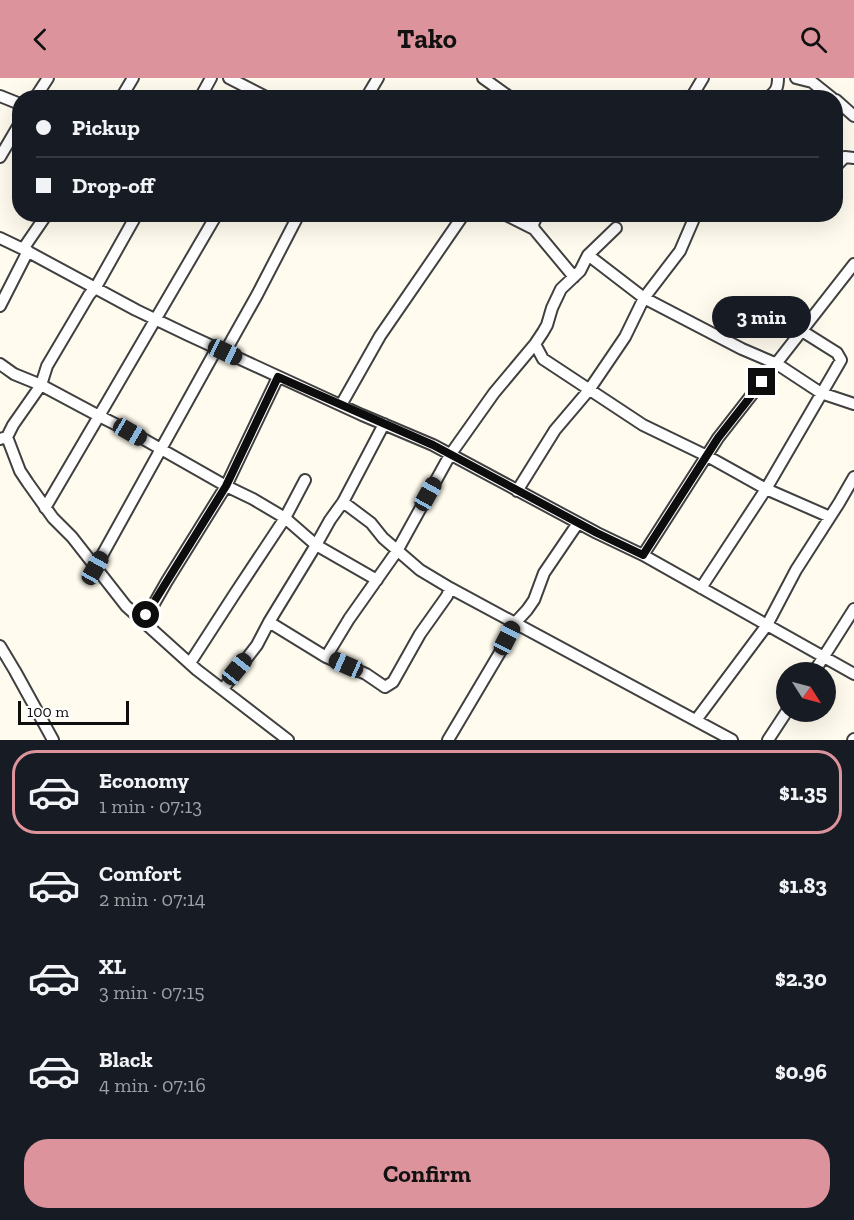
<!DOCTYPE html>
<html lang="en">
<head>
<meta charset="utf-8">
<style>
  :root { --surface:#171b24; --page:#242831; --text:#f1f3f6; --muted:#9ea1a6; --line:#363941; --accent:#dd939c }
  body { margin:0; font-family:"Zilla Slab",serif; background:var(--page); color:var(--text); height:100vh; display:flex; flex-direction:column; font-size:22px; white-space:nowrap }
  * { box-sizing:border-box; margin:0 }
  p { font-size:20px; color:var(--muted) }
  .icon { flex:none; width:33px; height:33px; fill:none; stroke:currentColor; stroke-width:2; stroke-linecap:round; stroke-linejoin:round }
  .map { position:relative; height:662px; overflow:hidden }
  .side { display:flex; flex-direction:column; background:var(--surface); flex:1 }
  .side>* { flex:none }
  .top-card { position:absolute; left:12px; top:12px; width:831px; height:132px; border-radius:24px; box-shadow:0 6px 24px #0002; display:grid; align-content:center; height:132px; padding:0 24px; background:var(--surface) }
  .needle { width:39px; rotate:126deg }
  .buttons { position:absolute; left:776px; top:584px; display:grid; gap:12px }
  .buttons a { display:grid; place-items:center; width:60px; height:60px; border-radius:50%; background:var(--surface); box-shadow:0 6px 24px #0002; font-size:30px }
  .scale { position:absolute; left:18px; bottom:15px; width:111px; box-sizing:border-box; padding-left:6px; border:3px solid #0d0d0d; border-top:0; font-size:16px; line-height:21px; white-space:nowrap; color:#0d0d0d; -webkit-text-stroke:4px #fff; paint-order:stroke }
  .end { position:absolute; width:27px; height:27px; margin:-14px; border:8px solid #0d0d0d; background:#fff; box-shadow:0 0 0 3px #fff }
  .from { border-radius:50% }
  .bubble { position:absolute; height:42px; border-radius:21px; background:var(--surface); box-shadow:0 6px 24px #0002; font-size:20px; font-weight:700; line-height:42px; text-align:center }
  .car { position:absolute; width:18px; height:36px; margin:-18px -9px; border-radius:8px; box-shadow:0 0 4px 2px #0007; background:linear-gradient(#222 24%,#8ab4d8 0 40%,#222 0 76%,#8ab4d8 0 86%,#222 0) }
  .top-card b { display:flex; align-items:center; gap:21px; height:57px; font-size:22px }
  .top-card b+b { border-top:2px solid var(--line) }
  .top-card i { width:15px; height:15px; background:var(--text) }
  ul { padding:10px 0 0; list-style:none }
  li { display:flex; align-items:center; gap:18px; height:84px; margin:0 12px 9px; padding:0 12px; border:3px solid transparent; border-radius:24px }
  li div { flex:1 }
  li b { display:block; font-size:22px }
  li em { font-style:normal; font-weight:700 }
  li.current { border-color:var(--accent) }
  li>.icon { width:54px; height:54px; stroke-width:1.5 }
  .button { display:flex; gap:12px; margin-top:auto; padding:12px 24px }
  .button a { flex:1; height:69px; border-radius:24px; background:var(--accent); color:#111; font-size:24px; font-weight:700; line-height:69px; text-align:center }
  header { display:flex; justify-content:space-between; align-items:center; height:78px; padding:0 24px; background:var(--accent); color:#111; font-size:27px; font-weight:700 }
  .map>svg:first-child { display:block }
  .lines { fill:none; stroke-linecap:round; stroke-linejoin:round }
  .minor-casing { stroke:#404040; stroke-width:14 }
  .minor { stroke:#fff; stroke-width:10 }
  .route { stroke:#0d0d0d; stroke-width:8 }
</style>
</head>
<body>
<header><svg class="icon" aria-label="back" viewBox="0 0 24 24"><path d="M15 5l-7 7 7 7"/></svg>Tako<svg class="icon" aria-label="search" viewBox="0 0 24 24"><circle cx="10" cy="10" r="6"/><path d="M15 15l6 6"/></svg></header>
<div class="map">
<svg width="854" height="662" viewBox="0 0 854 662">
  <rect width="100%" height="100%" fill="#fffbee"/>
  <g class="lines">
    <defs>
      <path id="minor" d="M 229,0 L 268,20
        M 483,0 L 511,20
        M 796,0 L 812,4 L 832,20
        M 0,18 L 20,26
        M 35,20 L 48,0
        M 121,20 L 133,0
        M 200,20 L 211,0
        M 366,20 L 378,0
        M 691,20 L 703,0
        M 767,20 C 776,14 778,10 778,0
        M 836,22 L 854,38
        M 0,79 L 20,45
        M 836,88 L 845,79 L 854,80
        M 217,136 L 99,338 L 131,354 L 226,408 L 253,421 L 285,440 L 316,467 L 269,544 L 326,579 L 366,596 L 385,609 L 393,604 L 420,556 L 447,518 L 450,510
        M 504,136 L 534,151
        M 538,136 L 533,146 L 534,151 L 574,199
        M 0,160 L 23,171 L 136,232 L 188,257 L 362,337 L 433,367 L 597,455 L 643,477 L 767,547 L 696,642
        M 23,171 L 47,136
        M 588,177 L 644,220 L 742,271 L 777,286 L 821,315 L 854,326
        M 0,228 L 28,173
        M 535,266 L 543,281 L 643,347 L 707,378 L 766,411 L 830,439
        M 225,274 L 257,217 L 299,136
        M 0,286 L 14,296 L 41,307 L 13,347 L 7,359 L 0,361
        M 341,327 L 380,258 L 464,136
        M 7,359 L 20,393 L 28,405 L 53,440 L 72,459 L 126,528 L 197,592 L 288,662
        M 854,399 L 839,425 L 796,492 L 767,547 L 854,596
        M 517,413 L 555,352 L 589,312 L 625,259 L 644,220 L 680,173 L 696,136
        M 343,424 L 371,445 L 383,460 L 420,492 L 450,510 L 732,662
        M 45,430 L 99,338 L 41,307 L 47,288 L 89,217 L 96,209 L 137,136
        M 643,477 L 718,360 L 854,186
        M 95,490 L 217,270
        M 377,502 L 316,467 L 330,442 L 343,424 L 384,346
        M 701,510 L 766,411 L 837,289 L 841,282 L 837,275 L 802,253
        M 143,545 L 167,503 L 226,408 L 278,299
        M 0,568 L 15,593 L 53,662
        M 326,579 L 349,541 L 397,473 L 450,377 L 494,315 L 535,266 L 543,254 L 547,247 L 552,230 L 561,211 L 580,193 L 588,177 L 616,150
        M 190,585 L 234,517 L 285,440 L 305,402
        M 814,594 L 854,531
        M 223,611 L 257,567 L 269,544
        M 448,662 L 499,576 L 515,545 L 527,532 L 534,522 L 544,495 L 578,445
        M 768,662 L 787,633
        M 853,662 L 854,661"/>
    </defs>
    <use href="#minor" class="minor-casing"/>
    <use href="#minor" class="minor"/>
  </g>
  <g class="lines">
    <path class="route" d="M 146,537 L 226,408 L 278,299 L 433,367 L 597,455 L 643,477 L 718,360 L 762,304"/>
  </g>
</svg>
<div class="buttons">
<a><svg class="needle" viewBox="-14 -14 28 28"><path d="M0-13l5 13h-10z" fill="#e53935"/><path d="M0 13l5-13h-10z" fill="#9ea1a6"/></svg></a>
</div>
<div class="scale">100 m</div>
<i class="end from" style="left:146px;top:537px"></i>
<i class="end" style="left:762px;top:304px"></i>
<div class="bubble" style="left:712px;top:218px;width:99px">3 min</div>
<i class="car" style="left:225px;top:274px;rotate:115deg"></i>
<i class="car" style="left:130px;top:354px;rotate:120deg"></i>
<i class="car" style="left:428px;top:416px;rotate:29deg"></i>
<i class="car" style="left:95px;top:490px;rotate:29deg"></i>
<i class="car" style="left:507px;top:560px;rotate:27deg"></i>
<i class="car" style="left:346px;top:587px;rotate:294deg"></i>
<i class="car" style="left:237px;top:591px;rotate:39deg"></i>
<div class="top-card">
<b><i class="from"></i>Pickup</b>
<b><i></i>Drop-off</b>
</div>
</div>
<section class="side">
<ul>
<li class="current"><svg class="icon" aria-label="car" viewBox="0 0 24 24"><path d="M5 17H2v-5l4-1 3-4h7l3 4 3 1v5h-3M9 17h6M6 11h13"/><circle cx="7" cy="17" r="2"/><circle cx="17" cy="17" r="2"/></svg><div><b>Economy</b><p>1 min · 07:13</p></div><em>$1.35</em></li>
<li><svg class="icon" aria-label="car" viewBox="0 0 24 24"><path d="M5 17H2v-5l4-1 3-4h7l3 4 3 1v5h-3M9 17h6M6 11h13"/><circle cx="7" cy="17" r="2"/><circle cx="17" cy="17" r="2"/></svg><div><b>Comfort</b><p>2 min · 07:14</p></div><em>$1.83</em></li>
<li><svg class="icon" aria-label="car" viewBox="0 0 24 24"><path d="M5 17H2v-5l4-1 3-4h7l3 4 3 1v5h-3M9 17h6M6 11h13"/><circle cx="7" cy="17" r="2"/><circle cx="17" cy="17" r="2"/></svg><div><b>XL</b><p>3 min · 07:15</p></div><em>$2.30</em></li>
<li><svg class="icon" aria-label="car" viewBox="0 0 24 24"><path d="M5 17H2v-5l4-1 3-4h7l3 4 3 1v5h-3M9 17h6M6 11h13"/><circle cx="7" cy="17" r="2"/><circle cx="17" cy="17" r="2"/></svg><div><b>Black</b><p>4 min · 07:16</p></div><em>$0.96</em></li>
</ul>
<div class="button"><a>Confirm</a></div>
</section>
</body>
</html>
